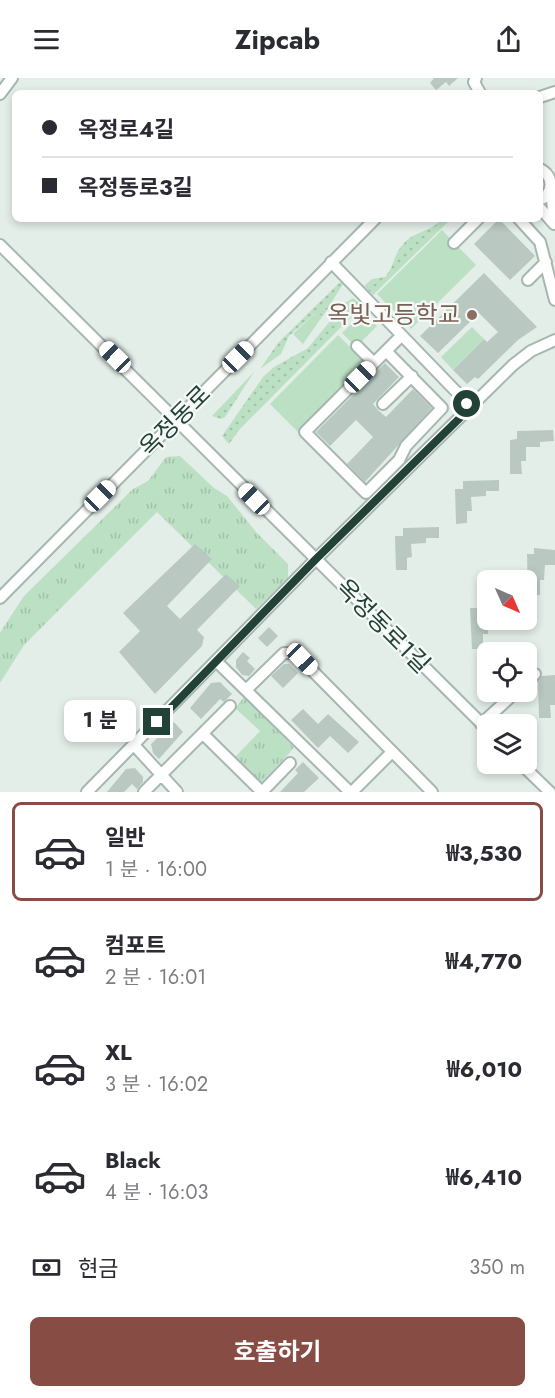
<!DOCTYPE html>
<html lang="ko">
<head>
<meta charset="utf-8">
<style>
  :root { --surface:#fff; --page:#f7f7f7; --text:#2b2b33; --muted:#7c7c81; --line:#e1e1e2; --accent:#874d44 }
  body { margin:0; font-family:Jost,"Noto Sans KR",sans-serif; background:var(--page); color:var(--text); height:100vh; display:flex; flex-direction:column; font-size:22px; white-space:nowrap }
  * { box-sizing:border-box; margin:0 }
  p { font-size:20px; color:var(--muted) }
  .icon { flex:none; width:33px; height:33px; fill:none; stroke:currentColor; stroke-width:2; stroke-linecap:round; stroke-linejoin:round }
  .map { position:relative; height:714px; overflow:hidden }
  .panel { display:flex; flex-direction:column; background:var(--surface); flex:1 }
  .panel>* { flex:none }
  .hud { position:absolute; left:12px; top:12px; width:531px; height:132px; border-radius:9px; box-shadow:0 3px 9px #0003; display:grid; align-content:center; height:132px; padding:0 30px; background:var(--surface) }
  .needle { width:39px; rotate:135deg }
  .tools { position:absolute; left:477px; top:492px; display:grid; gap:12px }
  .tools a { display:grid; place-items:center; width:60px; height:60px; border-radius:9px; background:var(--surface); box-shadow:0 3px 9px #0003; font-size:30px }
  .end { position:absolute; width:27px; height:27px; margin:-14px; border:8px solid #224137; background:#fff; box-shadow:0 0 0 3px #fff }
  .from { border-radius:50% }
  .bubble { position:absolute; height:42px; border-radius:9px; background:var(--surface); box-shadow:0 3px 9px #0003; font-size:20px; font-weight:700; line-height:42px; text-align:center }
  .car { position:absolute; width:18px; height:36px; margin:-18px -9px; border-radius:8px; box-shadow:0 0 4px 2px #0007; background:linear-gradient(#fff 24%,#345 0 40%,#fff 0 76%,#345 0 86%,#fff 0) }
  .hud b { display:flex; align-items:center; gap:21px; height:57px; font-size:22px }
  .hud b+b { border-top:2px solid var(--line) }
  .hud i { width:15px; height:15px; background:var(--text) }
  ul { padding:10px 0 0; list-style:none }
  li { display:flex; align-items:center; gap:18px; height:99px; margin:0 12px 9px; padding:0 18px; border:3px solid transparent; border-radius:9px }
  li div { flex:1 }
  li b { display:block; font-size:22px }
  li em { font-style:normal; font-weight:700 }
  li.on { border-color:var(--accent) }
  li>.icon { width:54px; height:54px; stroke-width:1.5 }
  .pay { display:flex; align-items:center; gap:15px; height:66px; padding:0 30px; font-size:22px }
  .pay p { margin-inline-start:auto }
  .action { display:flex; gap:12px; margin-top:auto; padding:12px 30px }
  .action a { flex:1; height:69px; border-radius:9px; background:var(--accent); color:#fff; font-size:24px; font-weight:700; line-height:69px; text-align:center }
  header { display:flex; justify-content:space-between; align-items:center; height:78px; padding:0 30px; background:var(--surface); font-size:27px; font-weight:700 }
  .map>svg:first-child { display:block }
  .grass { fill:url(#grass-dots) }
  .park { fill:url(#park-tufts) }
  .garden { fill:#bce0c4 }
  .building { fill:#b9c9c2 }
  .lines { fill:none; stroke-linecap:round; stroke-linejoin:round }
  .minor-casing { stroke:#a6b7b0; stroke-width:14 }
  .minor { stroke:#fff; stroke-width:10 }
  .route { stroke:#224137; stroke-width:8 }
  .education-dot { fill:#8d6e63; stroke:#f5faf7; stroke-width:2 }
  .labels { text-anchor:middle; stroke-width:4.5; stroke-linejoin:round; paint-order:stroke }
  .education-label { font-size:24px; fill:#785e54; stroke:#f5faf7; text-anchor:end }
  .street-label { font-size:24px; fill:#224137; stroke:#f5faf7 }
</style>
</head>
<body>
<header><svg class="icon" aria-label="menu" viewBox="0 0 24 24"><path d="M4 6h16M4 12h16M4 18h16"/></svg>Zipcab<svg class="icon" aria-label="share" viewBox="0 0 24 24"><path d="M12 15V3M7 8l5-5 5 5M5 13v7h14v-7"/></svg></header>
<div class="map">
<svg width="555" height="714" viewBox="0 0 555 714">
  <defs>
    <pattern id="grass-dots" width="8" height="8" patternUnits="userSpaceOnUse" patternTransform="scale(1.5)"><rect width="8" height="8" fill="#bce0c4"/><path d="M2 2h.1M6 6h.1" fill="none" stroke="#a1c1a9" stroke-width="1.8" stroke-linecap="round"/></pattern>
    <pattern id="park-tufts" width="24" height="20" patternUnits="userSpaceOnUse" patternTransform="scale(1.5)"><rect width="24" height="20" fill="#bce0c4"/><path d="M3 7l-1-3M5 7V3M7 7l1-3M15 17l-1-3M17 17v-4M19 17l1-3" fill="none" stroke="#a1c1a9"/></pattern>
  </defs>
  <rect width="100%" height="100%" fill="#e4eee9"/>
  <path class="grass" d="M 442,141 L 451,141 L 373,217 L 364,208 L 372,201 L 385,199 C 395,188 393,175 406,163 C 417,153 432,153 442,141 Z
    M 340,204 L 343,206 L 323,238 L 314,236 L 289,258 L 281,276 L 260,291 L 278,265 Z
    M 353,220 L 362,228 L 240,351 L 229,366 L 222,358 L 263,299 L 274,289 L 308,270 L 345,225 Z
    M 254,294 L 225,339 L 221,341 L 212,338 Z"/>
  <path class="park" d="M 318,236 L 322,239 L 303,266 L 293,256 L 313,237 Z
    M 180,378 L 214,410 L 227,418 L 257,455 L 288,486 L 288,500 L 256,531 L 157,434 L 24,567 L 0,605 L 0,555 L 3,550 L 24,518 L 133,411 L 148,403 L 166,379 Z
    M 245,618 L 294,670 L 261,705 L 235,679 L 260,653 L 235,630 Z"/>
  <path class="garden" d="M 442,152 L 476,187 L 411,251 L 377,216 Z
    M 363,234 L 377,248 L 356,269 L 342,255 Z
    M 472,249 L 484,261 L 453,292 L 441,279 Z
    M 338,257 L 366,285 L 298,354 L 270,326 Z"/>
  <path class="building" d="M 434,0 L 458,0 L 449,8 L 446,4 L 436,12 L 430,5 Z
    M 499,141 L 535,178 L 510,202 L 474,166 Z
    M 484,195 L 537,249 L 518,262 L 478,301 L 475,299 L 467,306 L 453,292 L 484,261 L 487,264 L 498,254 L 479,235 L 438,275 L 420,258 Z
    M 385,285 L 399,299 L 373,326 L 378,332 L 386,339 L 413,311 L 432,330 L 365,404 L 347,386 L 373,359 L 356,342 L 330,368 L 316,354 Z
    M 553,352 L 554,363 L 540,364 L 540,369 L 526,369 L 526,383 L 521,383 L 522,396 L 510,396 L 510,362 L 517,361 L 517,353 Z
    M 499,402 L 499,413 L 486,413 L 486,418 L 471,419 L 472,433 L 467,433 L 467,445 L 456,446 L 455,411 L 463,411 L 463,403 Z
    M 439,449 L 439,460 L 426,460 L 426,465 L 411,466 L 412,479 L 407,480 L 407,492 L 396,492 L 395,458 L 403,458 L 403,450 Z
    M 195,466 L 212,481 L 167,528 L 180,541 L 226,496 L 240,508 L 197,552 L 204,559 L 202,568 L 155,616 L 119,574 L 140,553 L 123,535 Z
    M 534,470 L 555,472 L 555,487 L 545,487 L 544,502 L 540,502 L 540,517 L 528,517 L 527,476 L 534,476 Z
    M 478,524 L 488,524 L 488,556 L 483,556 L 483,571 L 472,571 L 470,530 L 478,530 Z
    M 269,549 L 278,558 L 267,569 L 258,560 Z
    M 243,574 L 250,580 L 247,583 L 255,591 L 249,598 L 242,597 L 236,589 L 236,582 Z
    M 284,586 L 289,586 L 298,595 L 283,610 L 271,598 Z
    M 555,597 L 555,627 L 550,627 L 551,640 L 539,640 L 538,603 L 542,598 Z
    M 220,604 L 232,616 L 224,624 L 220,621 L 201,641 L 190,630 L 211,605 Z
    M 303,631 L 318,646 L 328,636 L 359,664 L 348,675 L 330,658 L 318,670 L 291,642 Z
    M 174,644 L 183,654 L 159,681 L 153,675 L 151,666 Z
    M 303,684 L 319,700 L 304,714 L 280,714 L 298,695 L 295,692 Z
    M 135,690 L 143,699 L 143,704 L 137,711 L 132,706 L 124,714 L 107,714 L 126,691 Z"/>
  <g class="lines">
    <defs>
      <path id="minor" d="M 476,0 L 474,4 L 480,15
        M 0,16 L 12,0
        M 540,19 L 555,14
        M 540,91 C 554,98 554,115 540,122
        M 540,130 L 554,146 L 551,107
        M 519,141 L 540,164 L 555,222
        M 454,165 L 478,141
        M 0,167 L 488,652
        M 331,184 L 471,329
        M 528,202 L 546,184
        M 357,268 L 374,285
        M 386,273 L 442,330 L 406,368 L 399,382 L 366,415 L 305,354 L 401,258
        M 383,326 L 412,298
        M 0,520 L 375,141
        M 216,583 L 350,714
        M 526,605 L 535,596
        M 247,611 L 284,575 L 295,575 L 432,714
        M 481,646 L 516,614
        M 203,656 L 262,714
        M 134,667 L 177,714
        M 521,686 L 550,714
        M 87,714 L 316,481 L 513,287 L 531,273 L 555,262
        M 144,714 L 230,628
        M 262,714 L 290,685
        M 352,714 L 392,674"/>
    </defs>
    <use href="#minor" class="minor-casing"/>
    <use href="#minor" class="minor"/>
  </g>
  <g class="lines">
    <path class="route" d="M 157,644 L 316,481 L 471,329 L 467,326"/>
  </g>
  <circle class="education-dot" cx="472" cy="237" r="6"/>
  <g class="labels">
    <g class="education-label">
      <text x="460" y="245">옥빛고등학교</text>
    </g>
    <g class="street-label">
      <text transform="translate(175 343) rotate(-45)" y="8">옥정동로</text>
      <text transform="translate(383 548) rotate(45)" y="8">옥정동로1길</text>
    </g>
  </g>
</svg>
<div class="tools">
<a><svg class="needle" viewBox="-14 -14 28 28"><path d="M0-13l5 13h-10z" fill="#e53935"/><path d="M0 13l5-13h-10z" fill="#7c7c81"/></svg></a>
<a><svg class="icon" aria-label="locate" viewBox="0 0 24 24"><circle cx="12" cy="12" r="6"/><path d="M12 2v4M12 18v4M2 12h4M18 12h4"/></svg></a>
<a><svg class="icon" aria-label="layers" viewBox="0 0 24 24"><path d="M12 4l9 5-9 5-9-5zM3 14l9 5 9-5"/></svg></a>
</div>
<i class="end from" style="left:467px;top:326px"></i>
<i class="end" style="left:157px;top:644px"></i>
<div class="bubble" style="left:64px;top:622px;width:72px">1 분</div>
<i class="car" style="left:115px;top:279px;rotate:314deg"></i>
<i class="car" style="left:238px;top:279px;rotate:45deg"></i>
<i class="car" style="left:360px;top:299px;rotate:45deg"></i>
<i class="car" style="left:100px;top:418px;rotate:45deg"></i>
<i class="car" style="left:254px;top:421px;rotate:315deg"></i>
<i class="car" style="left:302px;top:581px;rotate:136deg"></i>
<div class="hud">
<b><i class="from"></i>옥정로4길</b>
<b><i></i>옥정동로3길</b>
</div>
</div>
<section class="panel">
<ul>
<li class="on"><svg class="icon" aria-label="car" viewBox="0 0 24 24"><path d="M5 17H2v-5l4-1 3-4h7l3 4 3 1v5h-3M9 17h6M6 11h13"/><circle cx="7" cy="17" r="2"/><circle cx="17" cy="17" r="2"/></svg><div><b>일반</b><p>1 분 · 16:00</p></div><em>₩3,530</em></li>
<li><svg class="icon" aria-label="car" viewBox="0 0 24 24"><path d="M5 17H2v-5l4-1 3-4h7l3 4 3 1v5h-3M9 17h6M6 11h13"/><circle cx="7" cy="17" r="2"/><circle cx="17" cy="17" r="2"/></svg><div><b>컴포트</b><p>2 분 · 16:01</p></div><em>₩4,770</em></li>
<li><svg class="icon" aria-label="car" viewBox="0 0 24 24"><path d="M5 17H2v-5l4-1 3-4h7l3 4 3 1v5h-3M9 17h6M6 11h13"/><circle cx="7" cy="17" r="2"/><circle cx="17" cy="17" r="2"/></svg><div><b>XL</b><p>3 분 · 16:02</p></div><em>₩6,010</em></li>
<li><svg class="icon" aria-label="car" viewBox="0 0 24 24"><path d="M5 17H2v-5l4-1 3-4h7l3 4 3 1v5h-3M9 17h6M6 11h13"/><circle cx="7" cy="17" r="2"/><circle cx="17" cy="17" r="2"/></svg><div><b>Black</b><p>4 분 · 16:03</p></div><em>₩6,410</em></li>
</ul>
<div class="pay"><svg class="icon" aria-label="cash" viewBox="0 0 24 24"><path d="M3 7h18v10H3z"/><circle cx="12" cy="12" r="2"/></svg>현금<p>350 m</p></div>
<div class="action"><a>호출하기</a></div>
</section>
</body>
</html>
